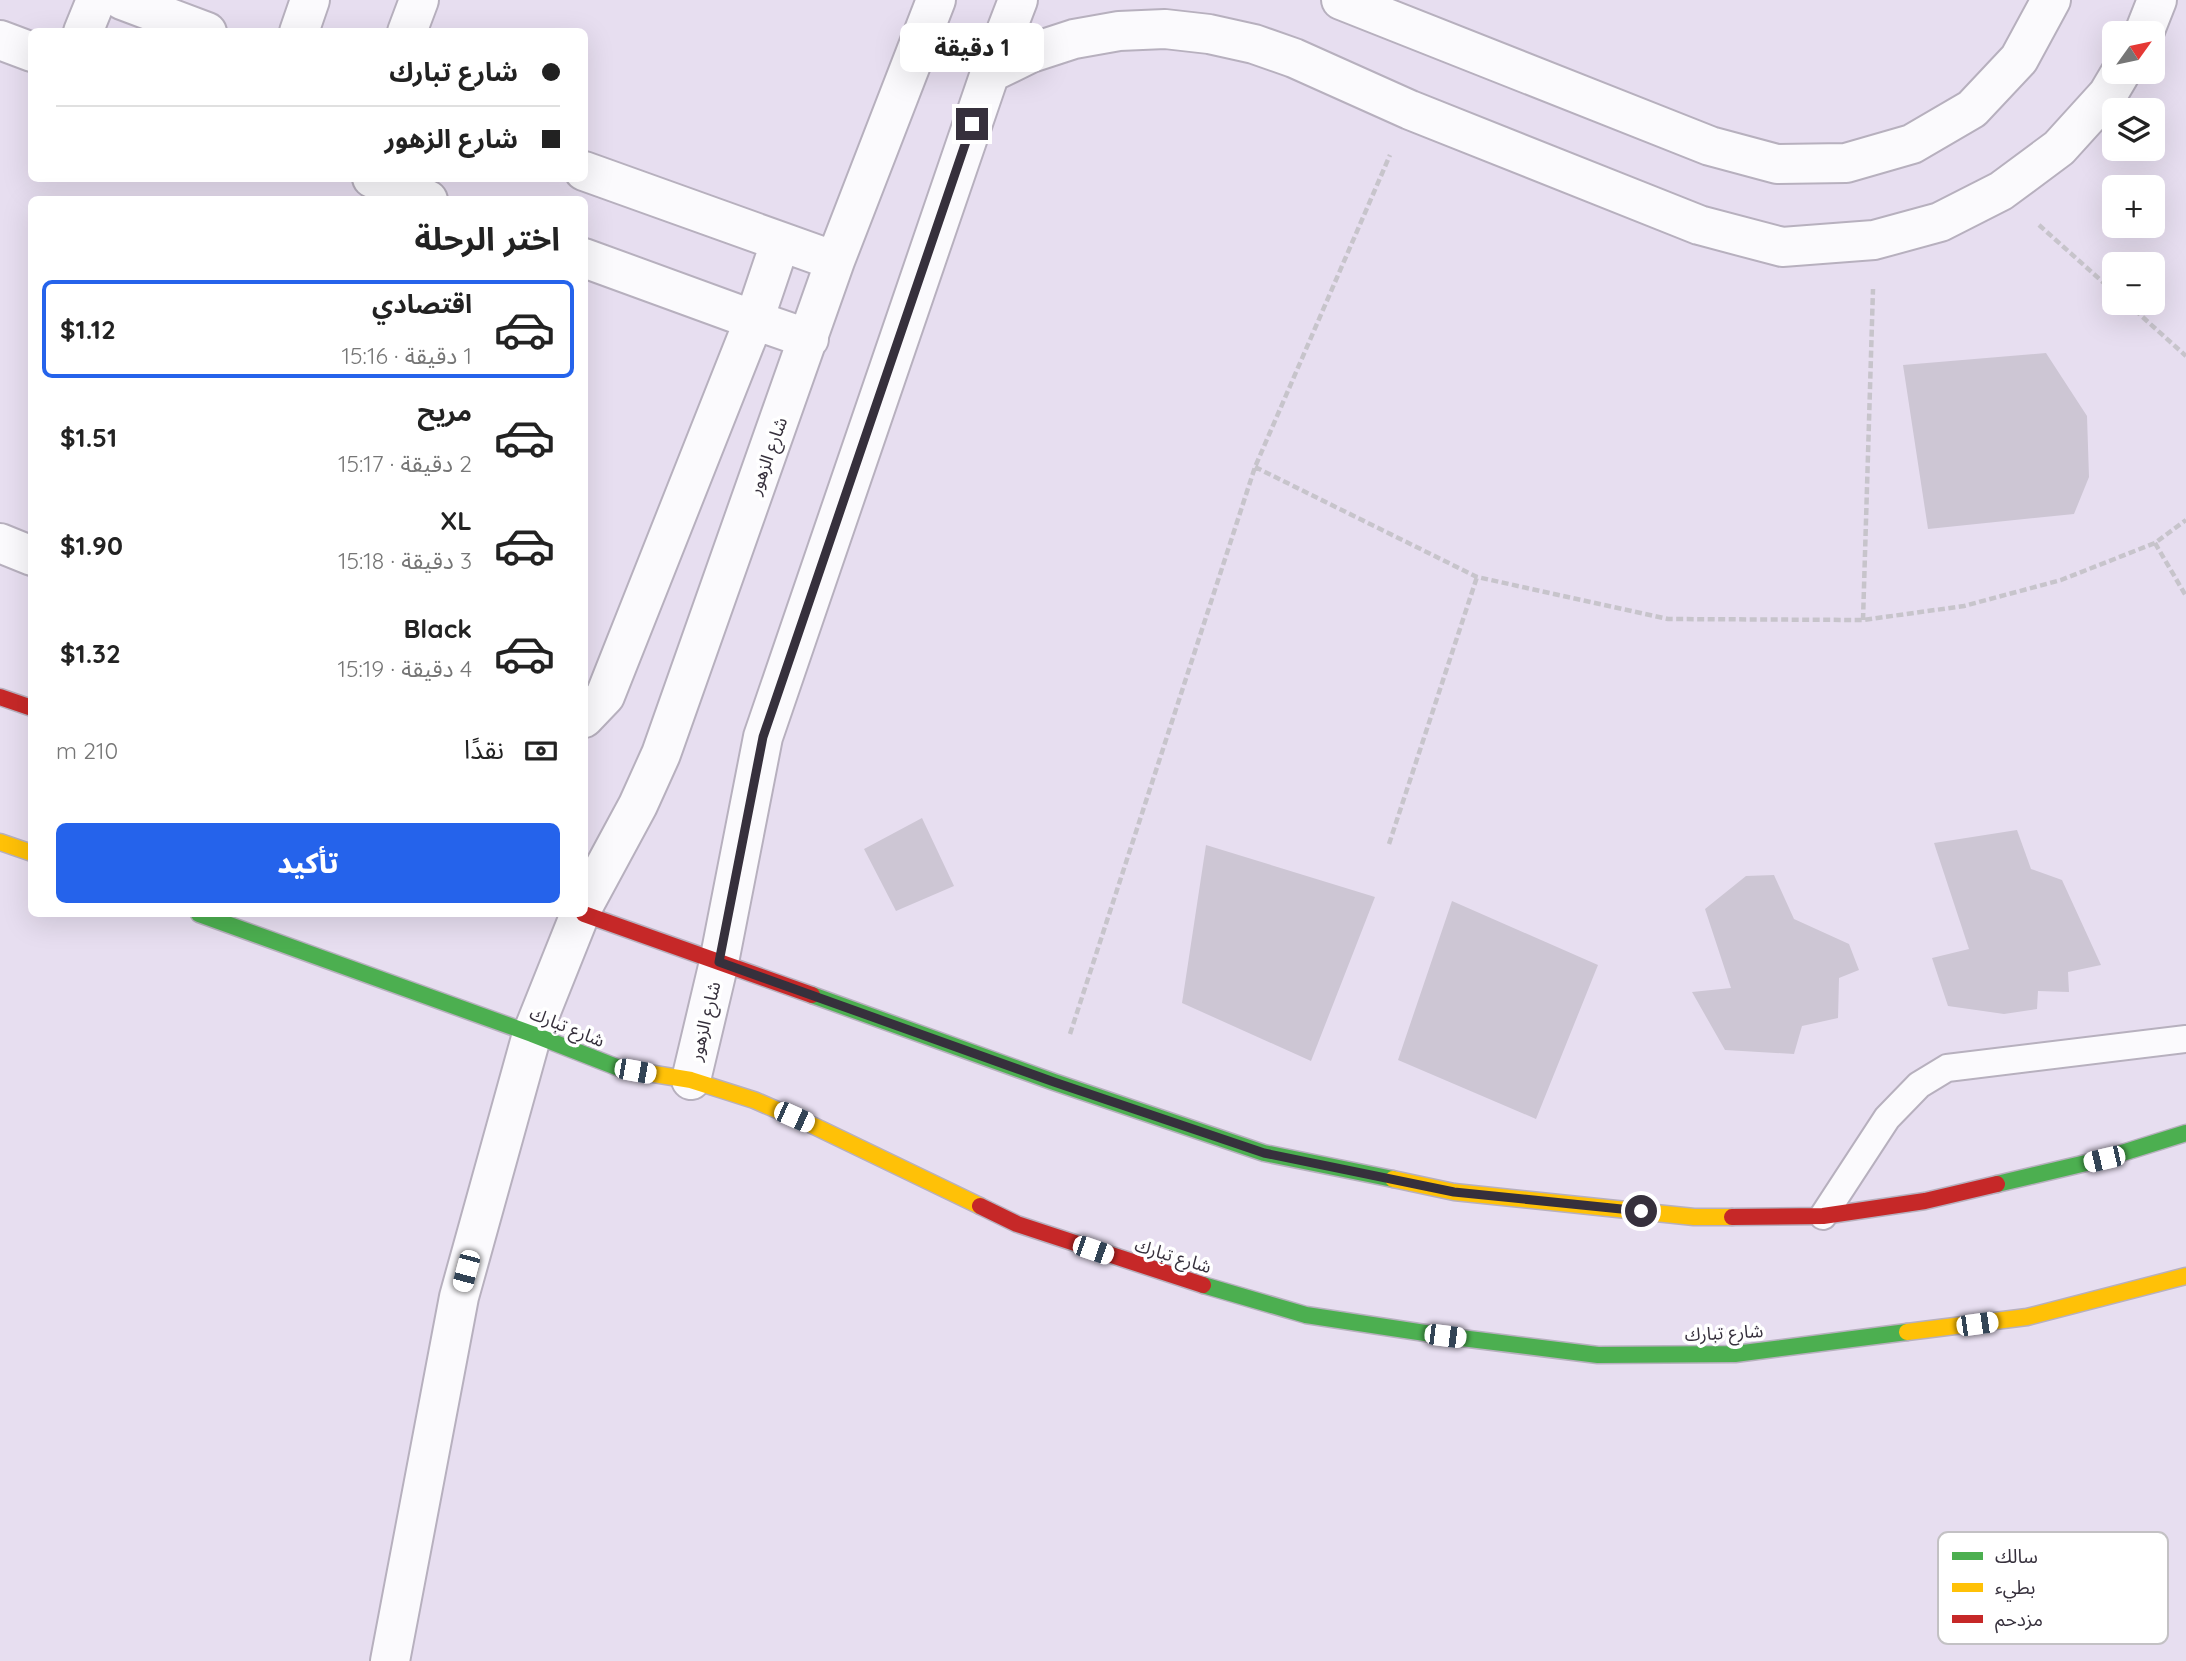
<!DOCTYPE html>
<html lang="ar">
<head>
<meta charset="utf-8">
<style>
  :root { --surface:#fff; --page:#f6f6f6; --text:#222; --muted:#767676; --line:#e0e0e0; --accent:#2563eb }
  body { margin:0; font-family:Quicksand,"Noto Sans Arabic",sans-serif; background:var(--page); color:var(--text); direction:rtl; height:100vh; display:flex; flex-direction:column; font-size:26px; white-space:nowrap }
  * { box-sizing:border-box; margin:0 }
  p { font-size:23px; color:var(--muted) }
  .icon { flex:none; width:38px; height:38px; fill:none; stroke:currentColor; stroke-width:2; stroke-linecap:round; stroke-linejoin:round }
  .map { position:relative; flex:1; overflow:hidden; direction:ltr }
  .drawer { position:absolute; left:28px; top:196px; width:560px; height:721px; display:flex; flex-direction:column; background:var(--surface); border-radius:10px; box-shadow:0 7px 28px #0002; direction:rtl }
  .drawer>* { flex:none }
  .top-card { position:absolute; left:28px; top:28px; width:560px; height:154px; border-radius:10px; box-shadow:0 7px 28px #0002; direction:rtl; display:grid; align-content:center; height:154px; padding:0 28px; background:var(--surface) }
  .needle { width:46px; rotate:57deg }
  .controls { position:absolute; left:2102px; top:21px; display:grid; gap:14px }
  .controls a { display:grid; place-items:center; width:63px; height:63px; border-radius:10px; background:var(--surface); box-shadow:0 7px 28px #0002; font-size:35px }
  .end { position:absolute; width:32px; height:32px; margin:-16px; border:9px solid #36303c; background:#fff; box-shadow:0 0 0 4px #fff }
  .from { border-radius:50% }
  .bubble { position:absolute; height:49px; border-radius:10px; background:var(--surface); box-shadow:0 7px 28px #0002; font-size:23px; font-weight:800; line-height:49px; text-align:center; direction:rtl }
  .car { position:absolute; width:21px; height:42px; margin:-21px -10px; border-radius:9px; box-shadow:0 0 5px 2px #0007; background:linear-gradient(#fff 24%,#345 0 40%,#fff 0 76%,#345 0 86%,#fff 0) }
  .top-card b { display:flex; align-items:center; gap:24px; height:66px; font-size:26px }
  .top-card b+b { border-top:2px solid var(--line) }
  .top-card i { width:18px; height:18px; background:var(--text) }
  ul { padding:0; list-style:none }
  li { display:flex; align-items:center; gap:21px; height:98px; margin:0 14px 10px; padding:0 14px; border:4px solid transparent; border-radius:10px }
  li div { flex:1 }
  li b { display:block; font-size:26px }
  li em { font-style:normal; font-weight:800 }
  li.current { border-color:var(--accent) }
  li>.icon { width:63px; height:63px; stroke-width:1.5 }
  h2 { padding:0 28px; font-size:32px; line-height:84px }
  .pay { display:flex; align-items:center; gap:18px; height:77px; padding:0 28px; font-size:26px }
  .pay p { margin-inline-start:auto }
  .action { display:flex; gap:14px; margin-top:auto; padding:14px 28px }
  .action a { flex:1; height:80px; border-radius:10px; background:var(--accent); color:#fff; font-size:28px; font-weight:800; line-height:80px; text-align:center }
  .map>svg:first-child { display:block }
  .building { fill:#cdc6d4 }
  .lines { fill:none; stroke-linecap:round; stroke-linejoin:round }
  .lane-casing { stroke:#b7b0be; stroke-width:30 }
  .street-casing { stroke:#b7b0be; stroke-width:42 }
  .fast-casing { stroke:#b7b0be; stroke-width:19 }
  .slow-casing { stroke:#b7b0be; stroke-width:19 }
  .jam-casing { stroke:#b7b0be; stroke-width:19 }
  .path { stroke:#c7c4cb; stroke-width:4.5; stroke-dasharray:7 3.5; stroke-linecap:butt }
  .lane { stroke:#fbfafd; stroke-width:26 }
  .street { stroke:#fbfafd; stroke-width:38 }
  .fast { stroke:#4caf50; stroke-width:16 }
  .slow { stroke:#ffc107; stroke-width:16 }
  .jam { stroke:#c62828; stroke-width:16 }
  .route { stroke:#36303c; stroke-width:9 }
  .labels { text-anchor:middle; stroke-width:7; stroke-linejoin:round; paint-order:stroke }
  .street-label { font-size:18px; fill:#36303c; stroke:#fff }
  .key { fill:#fff; stroke:#c3c1c4; stroke-width:2 }
  .key-label { font-size:19px; fill:#36303c }
</style>
</head>
<body>
<div class="map">
<svg width="2186" height="1661" viewBox="0 0 2186 1661">
  <rect width="100%" height="100%" fill="#e7def0"/>
  <path class="building" d="M 2046,353 L 2087,416 L 2089,477 L 2074,514 L 1928,529 L 1903,365 Z
    M 922,818 L 954,886 L 896,911 L 864,849 Z
    M 2017,830 L 2031,869 L 2062,880 L 2101,965 L 2068,972 L 2069,992 L 2038,991 L 2037,1009 L 2004,1014 L 1948,1006 L 1932,958 L 1969,949 L 1934,843 Z
    M 1206,845 L 1375,897 L 1311,1061 L 1182,1003 Z
    M 1774,875 L 1794,919 L 1849,944 L 1859,970 L 1839,978 L 1838,1018 L 1802,1026 L 1794,1054 L 1725,1050 L 1692,992 L 1731,988 L 1705,909 L 1746,876 Z
    M 1452,901 L 1598,965 L 1536,1119 L 1398,1060 Z"/>
  <g class="lines">
    <defs>
      <path id="lane" d="M 1823,1216 L 1887,1118 L 1919,1085 L 1947,1068 L 2186,1039"/>
      <path id="street" d="M 122,0 L 207,32
        M 1341,0 L 1710,146 L 1777,164 L 1846,163 L 1912,144 L 1972,109 L 2019,59 L 2051,0
        M 83,32 L 96,0
        M 299,32 L 310,0
        M 407,32 L 419,0
        M 2144,33 L 2157,0
        M 0,40 L 32,52
        M 990,73 L 1031,53 L 1074,39 L 1119,31 L 1165,29 L 1209,34 L 1254,44 L 1294,58 L 1410,110 L 1699,225 L 1782,247 L 1874,240 L 1940,222 L 2001,191 L 2059,148 L 2108,94 L 2121,72
        M 584,171 L 835,261
        M 372,178 L 428,200
        M 584,258 L 754,320 L 809,339
        M 0,543 L 32,556
        M 584,718 L 605,696 L 754,320 L 780,243
        M 584,905 L 638,805 L 661,754 L 835,261 L 936,0
        M 691,1080 L 719,962 L 763,737 L 990,73 L 1018,0
        M 390,1661 L 459,1297 L 532,1034 L 580,914"/>
      <path id="fast" d="M 199,914 L 532,1034 L 619,1068 L 648,1073
        M 812,995 L 1054,1082 L 1264,1153 L 1393,1179
        M 1997,1184 L 2103,1159 L 2186,1133
        M 1203,1285 L 1306,1315 L 1445,1336 L 1598,1355 L 1735,1354 L 1907,1332"/>
      <path id="slow" d="M 0,842 L 32,853
        M 648,1073 L 691,1080 L 754,1100 L 814,1126 L 980,1206
        M 1393,1179 L 1454,1192 L 1694,1217 L 1732,1217
        M 1907,1332 L 2027,1317 L 2186,1276"/>
      <path id="jam" d="M 0,697 L 32,708
        M 584,914 L 812,995
        M 980,1206 L 1017,1224 L 1203,1285
        M 1732,1217 L 1823,1216 L 1925,1201 L 1997,1184"/>
    </defs>
    <use href="#lane" class="lane-casing"/>
    <use href="#street" class="street-casing"/>
    <use href="#fast" class="fast-casing"/>
    <use href="#slow" class="slow-casing"/>
    <use href="#jam" class="jam-casing"/>
    <path class="path" d="M 2039,225 L 2114,292
      M 2127,303 L 2186,356
      M 1255,467 L 1477,577 L 1668,619 L 1863,620 L 1964,606 L 2061,580 L 2155,543 L 2186,520
      M 2155,543 L 2186,596
      M 1863,620 L 1873,289
      M 1389,844 L 1477,577
      M 1070,1034 L 1255,467 L 1390,155"/>
    <use href="#lane" class="lane"/>
    <use href="#street" class="street"/>
    <use href="#fast" class="fast"/>
    <use href="#slow" class="slow"/>
    <use href="#jam" class="jam"/>
  </g>
  <g class="lines">
    <path class="route" d="M 972,124 L 763,737 L 719,962 L 1054,1082 L 1264,1153 L 1454,1192 L 1641,1211"/>
  </g>
  <g class="labels">
    <g class="street-label">
      <text transform="translate(768 456) rotate(-70)" y="6">شارع الزهور</text>
      <text transform="translate(705 1021) rotate(-76)" y="6">شارع الزهور</text>
      <text transform="translate(567 1027) rotate(22)" y="6">شارع تبارك</text>
      <text transform="translate(1173 1256) rotate(17)" y="6">شارع تبارك</text>
      <text transform="translate(1724 1333) rotate(-3)" y="6">شارع تبارك</text>
    </g>
  </g>
  <rect x="1938" y="1532" width="230" height="112" rx="10" class="key"/>
  <rect x="1952" y="1552" width="31" height="8" fill="#4caf50"/>
  <rect x="1952" y="1583" width="31" height="9" fill="#ffc107"/>
  <rect x="1952" y="1615" width="31" height="8" fill="#c62828"/>
  <g class="key-label">
    <text x="1995" y="1563">سالك</text>
    <text x="1995" y="1594">بطيء</text>
    <text x="1995" y="1626">مزدحم</text>
  </g>
</svg>
<div class="controls">
<a><svg class="needle" viewBox="-14 -14 28 28"><path d="M0-13l5 13h-10z" fill="#e53935"/><path d="M0 13l5-13h-10z" fill="#767676"/></svg></a>
<a><svg class="icon" aria-label="layers" viewBox="0 0 24 24"><path d="M12 4l9 5-9 5-9-5zM3 14l9 5 9-5"/></svg></a>
<a>+</a>
<a>−</a>
</div>
<i class="end from" style="left:1641px;top:1211px"></i>
<i class="end" style="left:972px;top:124px"></i>
<div class="bubble" style="left:900px;top:23px;width:144px">1 دقيقة</div>
<i class="car" style="left:635px;top:1071px;rotate:100deg"></i>
<i class="car" style="left:794px;top:1117px;rotate:114deg"></i>
<i class="car" style="left:2104px;top:1159px;rotate:257deg"></i>
<i class="car" style="left:1093px;top:1250px;rotate:109deg"></i>
<i class="car" style="left:466px;top:1271px;rotate:195deg"></i>
<i class="car" style="left:1977px;top:1324px;rotate:82deg"></i>
<i class="car" style="left:1445px;top:1336px;rotate:97deg"></i>
<div class="top-card">
<b><i class="from"></i>شارع تبارك</b>
<b><i></i>شارع الزهور</b>
</div>
<section class="drawer">
<h2>اختر الرحلة</h2>
<ul>
<li class="current"><svg class="icon" aria-label="car" viewBox="0 0 24 24"><path d="M5 17H2v-5l4-1 3-4h7l3 4 3 1v5h-3M9 17h6M6 11h13"/><circle cx="7" cy="17" r="2"/><circle cx="17" cy="17" r="2"/></svg><div><b>اقتصادي</b><p>1 دقيقة · 15:16</p></div><em>$1.12</em></li>
<li><svg class="icon" aria-label="car" viewBox="0 0 24 24"><path d="M5 17H2v-5l4-1 3-4h7l3 4 3 1v5h-3M9 17h6M6 11h13"/><circle cx="7" cy="17" r="2"/><circle cx="17" cy="17" r="2"/></svg><div><b>مريح</b><p>2 دقيقة · 15:17</p></div><em>$1.51</em></li>
<li><svg class="icon" aria-label="car" viewBox="0 0 24 24"><path d="M5 17H2v-5l4-1 3-4h7l3 4 3 1v5h-3M9 17h6M6 11h13"/><circle cx="7" cy="17" r="2"/><circle cx="17" cy="17" r="2"/></svg><div><b>XL</b><p>3 دقيقة · 15:18</p></div><em>$1.90</em></li>
<li><svg class="icon" aria-label="car" viewBox="0 0 24 24"><path d="M5 17H2v-5l4-1 3-4h7l3 4 3 1v5h-3M9 17h6M6 11h13"/><circle cx="7" cy="17" r="2"/><circle cx="17" cy="17" r="2"/></svg><div><b>Black</b><p>4 دقيقة · 15:19</p></div><em>$1.32</em></li>
</ul>
<div class="pay"><svg class="icon" aria-label="cash" viewBox="0 0 24 24"><path d="M3 7h18v10H3z"/><circle cx="12" cy="12" r="2"/></svg>نقدًا<p>210 m</p></div>
<div class="action"><a>تأكيد</a></div>
</section>
</div>
</body>
</html>
